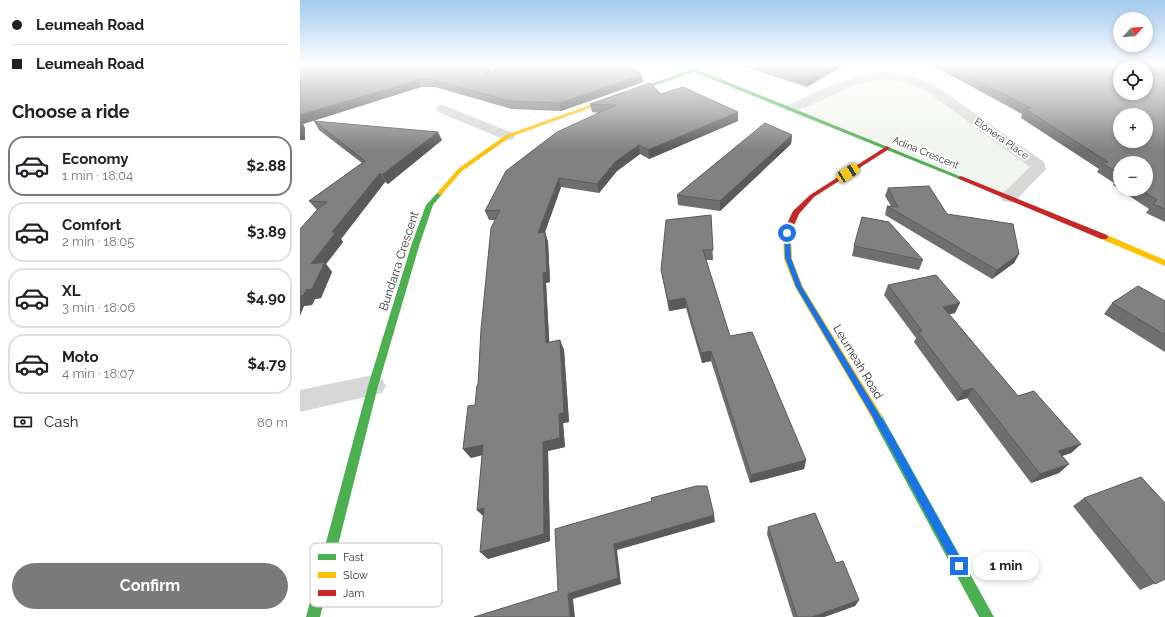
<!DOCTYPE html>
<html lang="en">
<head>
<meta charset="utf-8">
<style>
  :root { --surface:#fff; --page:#f2f2f2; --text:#202124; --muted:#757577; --line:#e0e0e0; --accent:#7a7a7a }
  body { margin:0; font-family:Raleway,sans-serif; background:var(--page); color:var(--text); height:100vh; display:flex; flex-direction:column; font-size:15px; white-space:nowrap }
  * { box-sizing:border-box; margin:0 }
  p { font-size:13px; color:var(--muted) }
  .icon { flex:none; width:22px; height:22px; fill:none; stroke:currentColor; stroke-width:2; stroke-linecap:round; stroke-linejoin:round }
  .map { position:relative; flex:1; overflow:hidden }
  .sheet { display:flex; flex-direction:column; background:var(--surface); width:300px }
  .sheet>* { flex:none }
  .top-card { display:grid; align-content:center; height:88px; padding:0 12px; background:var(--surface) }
  .needle { width:26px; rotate:64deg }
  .tools { position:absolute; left:813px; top:12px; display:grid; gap:8px }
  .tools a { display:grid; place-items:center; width:40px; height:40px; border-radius:50%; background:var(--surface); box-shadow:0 2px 6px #0003; font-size:20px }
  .end { position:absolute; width:18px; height:18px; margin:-9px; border:5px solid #1a73e8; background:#fff; box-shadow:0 0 0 2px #fff }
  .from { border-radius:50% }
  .bubble { position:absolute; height:28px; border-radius:14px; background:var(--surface); box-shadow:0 2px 6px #0003; font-size:13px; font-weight:700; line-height:28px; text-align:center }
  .car { position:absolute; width:12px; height:24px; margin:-12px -6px; border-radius:5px; box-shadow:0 0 3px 1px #0007; background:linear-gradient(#f5c518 24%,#345 0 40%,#f5c518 0 76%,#345 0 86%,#f5c518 0) }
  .top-card b { display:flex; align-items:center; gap:14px; height:38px; font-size:15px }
  .top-card b+b { border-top:1px solid var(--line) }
  .top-card i { width:10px; height:10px; background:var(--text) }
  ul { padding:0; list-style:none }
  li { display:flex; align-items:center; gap:12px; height:60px; margin:0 8px 6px; padding:0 4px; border:2px solid var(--line); border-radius:16px }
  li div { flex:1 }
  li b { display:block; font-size:15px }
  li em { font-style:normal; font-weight:700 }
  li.current { border-color:var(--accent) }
  li>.icon { width:36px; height:36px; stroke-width:1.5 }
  h2 { padding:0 12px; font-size:18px; line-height:48px }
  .pay { display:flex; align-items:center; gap:10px; height:44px; padding:0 12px; font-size:15px }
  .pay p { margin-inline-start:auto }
  .button { display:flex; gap:8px; margin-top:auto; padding:8px 12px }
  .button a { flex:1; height:46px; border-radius:24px; background:var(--accent); color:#fff; font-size:16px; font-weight:700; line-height:46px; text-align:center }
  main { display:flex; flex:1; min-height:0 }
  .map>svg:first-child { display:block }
  .green { fill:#f1f5ed }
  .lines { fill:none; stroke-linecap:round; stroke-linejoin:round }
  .street { fill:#d7d7d7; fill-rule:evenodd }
  .fast { fill:#4caf50; fill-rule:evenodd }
  .slow { fill:#ffc107; fill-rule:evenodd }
  .jam { fill:#c62828; fill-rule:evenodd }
  .wall { fill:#6f6f6f; fill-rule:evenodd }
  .shaded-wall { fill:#5a5a5a }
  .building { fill:#818181; stroke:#5a5a5a; fill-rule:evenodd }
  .route { fill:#1a73e8 }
  .labels { text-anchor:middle; stroke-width:4; stroke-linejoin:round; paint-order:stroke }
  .far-street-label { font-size:10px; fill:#333; stroke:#fff }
  .street-label { font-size:12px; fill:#333; stroke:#fff }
  .key { fill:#fff; stroke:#c2c2c2; stroke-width:1 }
  .key-label { font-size:11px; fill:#333 }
</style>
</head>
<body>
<main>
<section class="sheet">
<div class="top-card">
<b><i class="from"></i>Leumeah Road</b>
<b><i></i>Leumeah Road</b>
</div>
<h2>Choose a ride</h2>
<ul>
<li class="current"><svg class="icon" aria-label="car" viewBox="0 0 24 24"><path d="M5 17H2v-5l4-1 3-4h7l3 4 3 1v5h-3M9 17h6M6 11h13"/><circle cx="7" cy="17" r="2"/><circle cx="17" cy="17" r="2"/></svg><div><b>Economy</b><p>1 min · 18:04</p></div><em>$2.88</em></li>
<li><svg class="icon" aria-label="car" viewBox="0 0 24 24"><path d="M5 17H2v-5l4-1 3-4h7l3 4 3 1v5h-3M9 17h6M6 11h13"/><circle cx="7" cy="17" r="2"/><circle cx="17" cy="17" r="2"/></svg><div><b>Comfort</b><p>2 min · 18:05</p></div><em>$3.89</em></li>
<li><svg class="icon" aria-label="car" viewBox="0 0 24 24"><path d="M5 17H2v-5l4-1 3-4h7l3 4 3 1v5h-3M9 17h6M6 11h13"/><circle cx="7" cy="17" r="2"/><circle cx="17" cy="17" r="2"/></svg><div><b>XL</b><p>3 min · 18:06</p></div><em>$4.90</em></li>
<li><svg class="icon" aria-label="car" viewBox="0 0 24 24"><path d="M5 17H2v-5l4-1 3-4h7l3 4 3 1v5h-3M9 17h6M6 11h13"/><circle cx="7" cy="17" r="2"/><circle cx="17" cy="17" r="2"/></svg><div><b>Moto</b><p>4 min · 18:07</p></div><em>$4.79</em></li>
</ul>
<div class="pay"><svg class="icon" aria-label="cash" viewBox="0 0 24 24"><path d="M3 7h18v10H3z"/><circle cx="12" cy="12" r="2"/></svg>Cash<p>80 m</p></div>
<div class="button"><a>Confirm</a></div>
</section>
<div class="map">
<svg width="865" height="617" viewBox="0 0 865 617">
  <rect width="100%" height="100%" fill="#fff"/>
  <path class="green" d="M 580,76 L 614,81 L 738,165 L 709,197 L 492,109 Z"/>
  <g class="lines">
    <path class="street" d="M 591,72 L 614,77 L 633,84 L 744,162 L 746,169 L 715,201 L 709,202 L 703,201 L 700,197 L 703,193 L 730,167 L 625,90 L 602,81 L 584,79 L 569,81 L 550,87 L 497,111 L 487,111 L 485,108 L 487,105 C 520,92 554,71 591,72 Z
      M 143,105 L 213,133 L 215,136 L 213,139 L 208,140 L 203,139 L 138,112 L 136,109 L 138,106 Z
      M 73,375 L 82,379 L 86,386 L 82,393 L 0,412 L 0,390 Z"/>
    <path class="fast" d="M 379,64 L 396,69 L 664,178 L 661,180 L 659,179 L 394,72 L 336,92 L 331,91 L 389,70 L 379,66 Z
      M 140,191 L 143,193 L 133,205 L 120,243 L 78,386 L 20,617 L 6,617 L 68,386 L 112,243 L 126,205 L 138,192 Z
      M 577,412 L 581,414 L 694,617 L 679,617 L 573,420 L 572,417 L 573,414 Z"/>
    <path class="slow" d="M 332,90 L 337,91 L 210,137 L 162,171 L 142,194 L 140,195 L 137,193 L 158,169 L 206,135 Z
      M 486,226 L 489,226 L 493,228 L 491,233 L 492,259 L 503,287 L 581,414 L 582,417 L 581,420 L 577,422 L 573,420 L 495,287 L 484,259 L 483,233 Z
      M 801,235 L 807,235 L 865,260 L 865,266 L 801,239 L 800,237 Z"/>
    <path class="jam" d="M 587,146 L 590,148 L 589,149 L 514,197 L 499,214 L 492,230 L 486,230 L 485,228 L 493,211 L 510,195 Z
      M 661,176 L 807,235 L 808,237 L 807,239 L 801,239 L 659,179 L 658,178 Z"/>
  </g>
  <path class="wall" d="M 0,64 L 190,73 L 270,64 L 265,68 L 342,75 L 343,82 L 261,111 L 212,109 L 135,87 L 121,87 L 3,124 L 5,128 L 5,140 L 0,140 Z
    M 442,64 L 546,64 L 507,87 L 442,66 Z
    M 630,64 L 739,64 L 764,67 L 755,64 L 865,64 L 865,81 L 850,76 L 850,77 L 865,82 L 865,222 L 846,213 L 849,209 L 813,185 L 814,183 L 797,172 L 799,169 L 721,118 L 722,114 ZM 820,163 L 846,189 L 820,189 Z
    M 361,94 L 438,112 L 438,121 L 349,159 L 340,154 L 317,171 L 299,193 L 261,187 L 245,232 L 248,242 L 250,282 L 246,283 L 249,342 L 260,340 L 264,350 L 269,422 L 263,423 L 265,447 L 248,451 L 250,541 L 188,559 L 183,516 L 177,510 L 182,455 L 171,458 L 163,449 L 175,405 L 178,385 L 195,220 L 189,220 L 185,211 L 299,113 L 292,112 L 290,104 Z
    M 14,121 L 142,140 L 88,184 L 85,182 L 41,239 L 43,242 L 26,264 L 32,272 L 21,298 L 15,299 L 12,305 L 4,306 L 17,210 L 9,201 L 62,163 L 19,130 Z
    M 492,135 L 491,144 L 420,211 L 378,205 L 377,195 Z
    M 588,188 L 647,214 L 719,254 L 714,263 L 692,279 L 585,215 L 587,206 L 591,206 L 585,196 Z
    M 411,215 L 413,260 L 406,260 L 430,336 L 506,460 L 504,469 L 450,483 L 411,361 L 402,363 L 386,308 L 369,311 L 363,280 L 361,270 Z
    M 554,246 L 623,260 L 619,270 L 552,256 Z
    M 588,285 L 655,313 L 649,314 L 718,396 L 781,444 L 771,453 L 762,456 L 769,464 L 759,473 L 731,483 L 667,398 L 657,401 L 614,342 L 616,338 L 584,295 Z
    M 865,301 L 865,352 L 804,314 L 812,303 Z
    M 784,498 L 865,579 L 840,590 L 773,506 Z
    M 468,527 L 536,563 L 559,600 L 555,606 L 524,617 L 493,617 L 467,534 Z"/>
  <path class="shaded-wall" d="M 188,64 L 192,64 L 188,84 L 186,76 Z
    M 261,64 L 270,64 L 255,78 L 254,70 Z
    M 535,64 L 546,64 L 507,87 L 508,79 Z
    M 342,75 L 343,82 L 261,111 L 259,103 Z
    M 118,80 L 121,87 L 3,124 L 5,128 L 5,140 L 0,140 L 0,115 Z
    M 438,112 L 438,121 L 349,159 L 348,150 Z
    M 138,132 L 142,140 L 88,184 L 82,175 Z
    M 492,135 L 491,144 L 420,211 L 420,201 Z
    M 339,145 L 340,154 L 317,171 L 299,193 L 297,184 L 315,162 Z
    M 80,173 L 85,182 L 41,239 L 43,242 L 26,264 L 32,272 L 21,298 L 15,299 L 12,305 L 4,306 L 0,316 L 0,296 L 6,290 L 11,264 L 32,232 Z
    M 259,178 L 261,187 L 245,232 L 248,242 L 250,282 L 246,283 L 250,353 L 246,343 L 238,233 Z
    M 719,254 L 714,263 L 692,279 L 697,270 Z
    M 385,298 L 386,308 L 369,311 L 368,301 Z
    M 660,303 L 655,313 L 638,317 L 643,307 Z
    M 260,340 L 264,350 L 269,422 L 263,423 L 265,447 L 248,451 L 250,541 L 188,559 L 180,552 L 259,414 Z
    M 411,351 L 411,361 L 402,363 L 401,353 Z
    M 673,388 L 667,398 L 657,401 L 663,391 Z
    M 781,444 L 771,453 L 749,460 L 758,451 Z
    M 183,445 L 190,453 L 171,458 L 163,449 Z
    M 506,460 L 504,469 L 450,483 L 451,475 Z
    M 769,464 L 759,473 L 731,483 L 740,474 Z
    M 184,508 L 185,517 L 177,510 Z
    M 414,515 L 415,522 L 317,550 L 321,584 L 273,599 L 275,617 L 270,617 L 268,594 L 314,544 Z
    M 559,600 L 555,606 L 524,617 L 512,617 Z"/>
  <path class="building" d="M 0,64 L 188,64 L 186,76 L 203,64 L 261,64 L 254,70 L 295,64 L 321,64 L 338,71 L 342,75 L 259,103 L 209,101 L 131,79 L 118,80 L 0,115 Z
    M 456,64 L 535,64 L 508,79 Z
    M 646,64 L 739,64 L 778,69 L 779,65 L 776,64 L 821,64 L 825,65 L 825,64 L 865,64 L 865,72 L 849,67 L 850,77 L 865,82 L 865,209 L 853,204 L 857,200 L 839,189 L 846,189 L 846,163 L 820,163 L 820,174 L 802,163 L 808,162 L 725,109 L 731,108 ZM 820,67 L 846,67 L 846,93 L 820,93 ZM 820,115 L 846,115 L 846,141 L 820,141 Z
    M 350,83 L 361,94 L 383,87 L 438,112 L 348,150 L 339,145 L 315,162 L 297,184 L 259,178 L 238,233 L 245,232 L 247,272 L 243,273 L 246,343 L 260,340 L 264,413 L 259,414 L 260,438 L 243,442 L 244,534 L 180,552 L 184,508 L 177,510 L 183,445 L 163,449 L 168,406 L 175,405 L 177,385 L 178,385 L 181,329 L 191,228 L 200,210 L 185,211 L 206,171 L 257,132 L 316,105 L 290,104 Z
    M 14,121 L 138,132 L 82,175 L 80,173 L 32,232 L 36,232 L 11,264 L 25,262 L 12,289 L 6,290 L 4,295 L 0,296 L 0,229 L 18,209 L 27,202 L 9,201 L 65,161 Z
    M 465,123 L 492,135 L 420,201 L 377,195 Z
    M 629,186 L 647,214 L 713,224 L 719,254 L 697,270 L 587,206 L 598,207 L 588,188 Z
    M 411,215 L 413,250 L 403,250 L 430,336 L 452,332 L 506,460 L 451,475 L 411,351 L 401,353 L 385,298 L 368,301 L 361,270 L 366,220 Z
    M 562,217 L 589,222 L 623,260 L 554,246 Z
    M 636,275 L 660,303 L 643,307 L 718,396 L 734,391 L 781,444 L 758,451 L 769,464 L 740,474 L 673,388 L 663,391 L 618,332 L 622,331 L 588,285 Z
    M 838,286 L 865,301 L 865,335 L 812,303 Z
    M 841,477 L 865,503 L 865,579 L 855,584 L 784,498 Z
    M 396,486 L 407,486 L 414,515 L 314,544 L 318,578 L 268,594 L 270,617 L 174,617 L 258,591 L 255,529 L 352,501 L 351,498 Z
    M 515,513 L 536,563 L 543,561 L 559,600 L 512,617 L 497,617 L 468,527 Z"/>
  <linearGradient id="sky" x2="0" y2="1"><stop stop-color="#a3caec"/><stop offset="0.43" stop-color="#fff"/><stop offset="1" stop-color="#fff" stop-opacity="0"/></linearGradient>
  <rect width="865" height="150" fill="url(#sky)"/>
  <path class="route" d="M 487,232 L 490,233 L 491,258 L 502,287 L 592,435 L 663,563 L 664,566 L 663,570 L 659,571 L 656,570 L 586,440 L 496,287 L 485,258 L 484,233 Z"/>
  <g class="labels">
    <g class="far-street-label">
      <text transform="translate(702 138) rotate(35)" y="4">Elonera Place</text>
      <text transform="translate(626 152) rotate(22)" y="4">Adina Crescent</text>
    </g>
    <g class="street-label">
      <text transform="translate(99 261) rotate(-72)" y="4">Bundarra Crescent</text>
      <text transform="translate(558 362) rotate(59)" y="4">Leumeah Road</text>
    </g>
  </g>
  <rect x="10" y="543" width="132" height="64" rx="6" class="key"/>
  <rect x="18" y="554" width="18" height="6" fill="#4caf50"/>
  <rect x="18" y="572" width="18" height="6" fill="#ffc107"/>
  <rect x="18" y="590" width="18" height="6" fill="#c62828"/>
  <g class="key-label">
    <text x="43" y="561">Fast</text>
    <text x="43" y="579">Slow</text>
    <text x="43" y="597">Jam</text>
  </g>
</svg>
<div class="tools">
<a><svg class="needle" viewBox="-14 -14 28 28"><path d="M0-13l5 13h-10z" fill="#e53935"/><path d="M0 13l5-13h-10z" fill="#757577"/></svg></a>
<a><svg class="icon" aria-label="locate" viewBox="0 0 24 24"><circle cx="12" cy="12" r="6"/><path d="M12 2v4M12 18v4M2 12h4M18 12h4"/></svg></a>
<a>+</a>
<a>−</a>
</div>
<i class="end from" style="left:487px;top:233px"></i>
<i class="end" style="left:659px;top:566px"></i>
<div class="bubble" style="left:673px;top:552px;width:66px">1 min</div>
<i class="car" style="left:548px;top:173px;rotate:57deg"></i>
</div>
</main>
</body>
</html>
